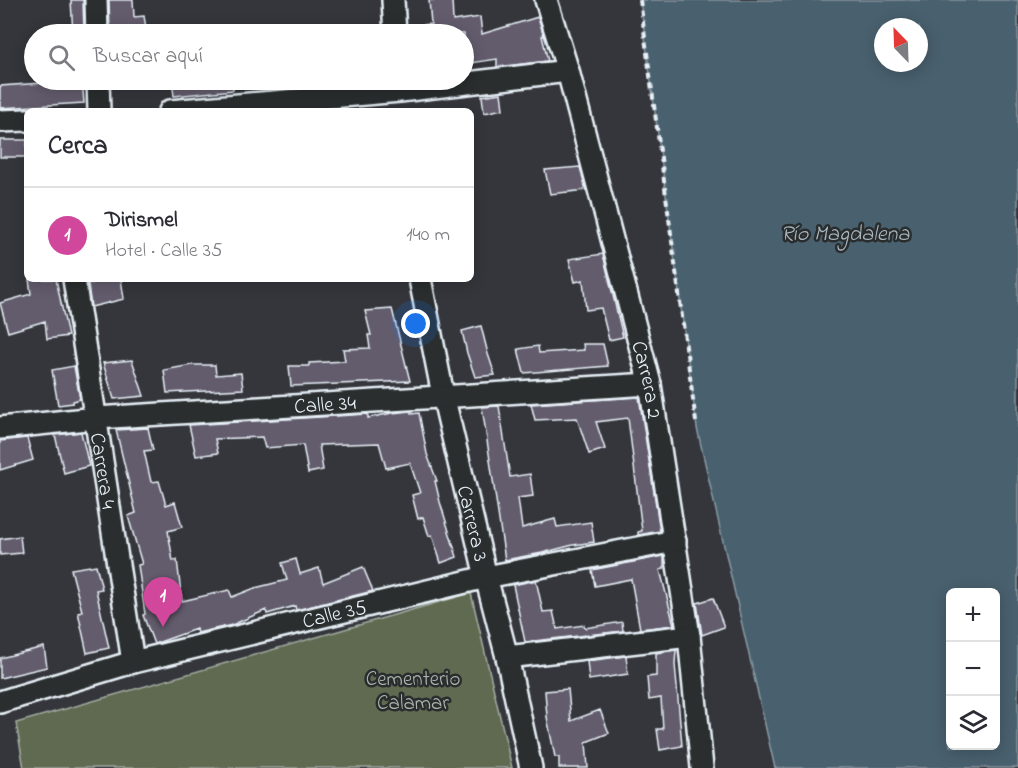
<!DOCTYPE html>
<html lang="es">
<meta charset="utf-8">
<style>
body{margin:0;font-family:"Indie Flower",sans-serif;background:#f7f7f7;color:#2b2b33}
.controls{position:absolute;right:18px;bottom:18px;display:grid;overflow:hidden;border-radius:9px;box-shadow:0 3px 15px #0003}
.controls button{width:54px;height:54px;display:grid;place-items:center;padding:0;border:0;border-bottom:2px solid #e1e1e2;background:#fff;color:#2b2b33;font:30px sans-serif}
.compass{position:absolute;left:874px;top:18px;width:54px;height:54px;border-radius:50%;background:#fff;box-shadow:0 3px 15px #0003;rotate:337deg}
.you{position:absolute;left:416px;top:324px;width:21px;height:21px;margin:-15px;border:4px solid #fff;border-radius:50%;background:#1a73e8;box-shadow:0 0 0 9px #1a73e833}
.badge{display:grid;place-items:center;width:39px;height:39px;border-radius:50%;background:#2563eb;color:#fff;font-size:20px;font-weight:700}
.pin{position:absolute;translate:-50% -50px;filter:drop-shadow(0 2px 3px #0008)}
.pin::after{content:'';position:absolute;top:32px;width:21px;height:18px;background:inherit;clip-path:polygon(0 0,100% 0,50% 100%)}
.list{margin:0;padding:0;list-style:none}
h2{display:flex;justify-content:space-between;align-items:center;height:78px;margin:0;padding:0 24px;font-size:26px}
h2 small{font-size:20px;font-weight:400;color:#7c7c81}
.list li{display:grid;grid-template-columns:39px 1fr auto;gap:18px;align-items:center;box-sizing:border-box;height:96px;padding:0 24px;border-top:2px solid #e1e1e2}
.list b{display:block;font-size:22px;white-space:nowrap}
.list p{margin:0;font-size:20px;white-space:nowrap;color:#7c7c81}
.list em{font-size:20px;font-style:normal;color:#7c7c81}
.icon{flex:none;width:33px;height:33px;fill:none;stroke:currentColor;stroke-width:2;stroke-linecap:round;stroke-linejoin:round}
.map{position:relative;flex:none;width:1018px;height:768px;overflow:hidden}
.search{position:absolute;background:#fff;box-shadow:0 3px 15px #0003;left:24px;top:24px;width:450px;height:66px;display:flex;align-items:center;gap:15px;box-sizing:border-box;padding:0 21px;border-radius:33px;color:#7c7c81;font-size:22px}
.panel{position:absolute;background:#fff;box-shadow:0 3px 15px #0003;left:24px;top:108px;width:450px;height:174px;border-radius:9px}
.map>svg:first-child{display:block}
</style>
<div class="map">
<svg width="1018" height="768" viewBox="0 0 1018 768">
<rect width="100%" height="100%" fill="#35363b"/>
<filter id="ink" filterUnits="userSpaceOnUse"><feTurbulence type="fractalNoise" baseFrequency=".0167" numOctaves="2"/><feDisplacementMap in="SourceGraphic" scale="12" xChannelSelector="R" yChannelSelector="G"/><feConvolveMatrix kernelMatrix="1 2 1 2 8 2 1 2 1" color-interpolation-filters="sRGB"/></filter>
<g filter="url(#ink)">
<path fill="#606a51" stroke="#a4aea4" stroke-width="1.5" d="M471 593 512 768H24L16 723Z"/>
<path fill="#4a616e" stroke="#899ba5" stroke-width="1.5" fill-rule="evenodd" d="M640 0H1018V768H775L697 428ZM883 27H919V63H883ZM950 592H996V746H950Z"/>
<path fill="#635c6d" stroke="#e8f1f8" stroke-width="1.5" d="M71 0H83L84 34H73Z
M109 0H133L134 17 144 16 147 34H110Z
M429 0H452L453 21 480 17 482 34 538 17 544 36H542L548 61 497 67V59L464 64V34H423L422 25 431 24Z
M57 80H82L84 103 0 108V86L57 82Z
M172 80H232L233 90 174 96Z
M501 93 503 109 484 113 482 96Z
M0 140H27V157H0Z
M580 167 586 190 550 194 545 170Z
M603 254 623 337 609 340 601 308 586 310 583 280 575 282 569 259Z
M29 279H56L68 336 47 339 45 321 8 332 0 303 31 294Z
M109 279H121L124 299 91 307 88 284Z
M392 309 410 381 291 386 289 366H309V363L345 361 343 349 370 348 368 335H371L365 311Z
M481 326 488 354 495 375 475 377 467 353 462 331Z
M583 344H603L608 366 524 373 518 349 538 346 539 353 584 350Z
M132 360 144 396 114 399 103 363Z
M192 365H215L216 375 241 373 243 389 167 393 164 370Z
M74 366 80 399 73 401V403L58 405 52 370Z
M639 397 660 531 638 535V532L642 531 628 418 596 422 605 449 589 454 577 418 535 420 531 404Z
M499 406 510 477 530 474 533 496 518 498 522 528 555 519 557 527 591 522 594 542 573 545 542 553 505 560 482 407Z
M411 411V414L419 413 427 454 437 481H435L440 502 457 557 441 563 432 535 429 536 423 517 418 519 412 495 420 493 410 463 386 468 379 443 319 445 323 470 308 473 303 445 265 448 262 437 215 439 218 453 196 456 189 425 368 414V418L392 413Z
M148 428 153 450 144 451 151 482 159 481 166 505 175 502 182 527 168 531 173 561 177 560 182 601 229 590 232 597 255 588 287 580 282 563 296 559 300 574 319 568 323 583 363 567 373 591 296 610 295 606 267 614 266 610 232 625 197 633 196 629 154 644 143 615 145 614 138 565 142 564 128 516 136 513 116 430Z
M81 432 89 466 64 473 55 435Z
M27 438 33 460 0 470V441Z
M20 536 22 553 0 555V539Z
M664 556V569L660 570 674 625 640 629 631 579 595 586 592 570Z
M96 565 102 589 96 590 109 648 87 653 78 612 82 611 71 569Z
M536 580 543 612 553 611 557 629 584 625 585 628 622 622 623 631 525 642 513 585Z
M713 598 724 627 702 635 697 603Z
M44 647 47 667 0 678V658Z
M676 650 675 664 682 746 660 750 657 729H663L661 698 649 700 647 677 656 676V653Z
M626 656 628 674 589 680 587 661Z
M568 689 571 721 600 710 609 733 586 742 588 768H559V757H555L547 717 545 691Z"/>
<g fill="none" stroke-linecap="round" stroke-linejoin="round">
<defs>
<g id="minor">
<path d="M96 0 97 34"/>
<path d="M393 0 395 34"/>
<path id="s1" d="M546 0 568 71 650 384 689 636 702 768"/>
<path d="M98 80 99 111"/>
<path d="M170 111 400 91 568 71"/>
<path d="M0 121 27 120"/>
<path id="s2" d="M74 279 133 662"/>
<path id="s3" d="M420 279 443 395 486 577 507 657 531 768"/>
<path id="s4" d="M0 428 96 418 650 384"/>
<path d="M507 657 689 636"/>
<path id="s5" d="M0 702 133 662 486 577 675 541"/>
</g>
</defs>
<use href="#minor" stroke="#e8f1f8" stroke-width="26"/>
<path stroke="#e8f1f8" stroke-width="4" stroke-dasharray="6 4.5" stroke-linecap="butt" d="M640 0 696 422"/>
<use href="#minor" stroke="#2a2d2e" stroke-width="21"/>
</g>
</g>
<g text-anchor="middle" stroke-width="5" stroke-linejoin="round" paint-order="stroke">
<g font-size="21" fill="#e8f1f8" stroke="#2a2d2e">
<text dy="7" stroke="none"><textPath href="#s1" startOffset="393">Carrera 2</textPath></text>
<text dy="7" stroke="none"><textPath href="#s4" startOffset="326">Calle 34</textPath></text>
<text dy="7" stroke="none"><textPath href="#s2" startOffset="194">Carrera 4</textPath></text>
<text dy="7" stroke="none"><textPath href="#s3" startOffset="250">Carrera 3</textPath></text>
<text dy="7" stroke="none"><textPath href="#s5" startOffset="346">Calle 35</textPath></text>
</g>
<g font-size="21" fill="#abb4ad" stroke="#2a2d2e">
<text x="413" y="685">Cementerio<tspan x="413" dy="24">Calamar</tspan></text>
</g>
<g font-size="22" font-style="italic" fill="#a9b7c1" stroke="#2a2d2e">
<text x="845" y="240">Río Magdalena</text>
</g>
</g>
</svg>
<div class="controls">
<button>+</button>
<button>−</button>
<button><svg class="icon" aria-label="layers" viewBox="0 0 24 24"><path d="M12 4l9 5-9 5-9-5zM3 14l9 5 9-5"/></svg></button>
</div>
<svg class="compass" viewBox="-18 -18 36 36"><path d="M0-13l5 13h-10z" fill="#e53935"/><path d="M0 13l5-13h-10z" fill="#7c7c81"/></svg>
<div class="you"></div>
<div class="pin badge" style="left:163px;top:627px;background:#d1479c">1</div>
<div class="search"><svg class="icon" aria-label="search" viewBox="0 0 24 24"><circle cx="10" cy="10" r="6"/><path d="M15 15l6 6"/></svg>Buscar aquí</div>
<section class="panel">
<h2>Cerca<small></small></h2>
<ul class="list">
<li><span class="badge" style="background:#d1479c">1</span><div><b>Dirismel</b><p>Hotel · Calle 35</p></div><em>140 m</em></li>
</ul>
</section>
</div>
